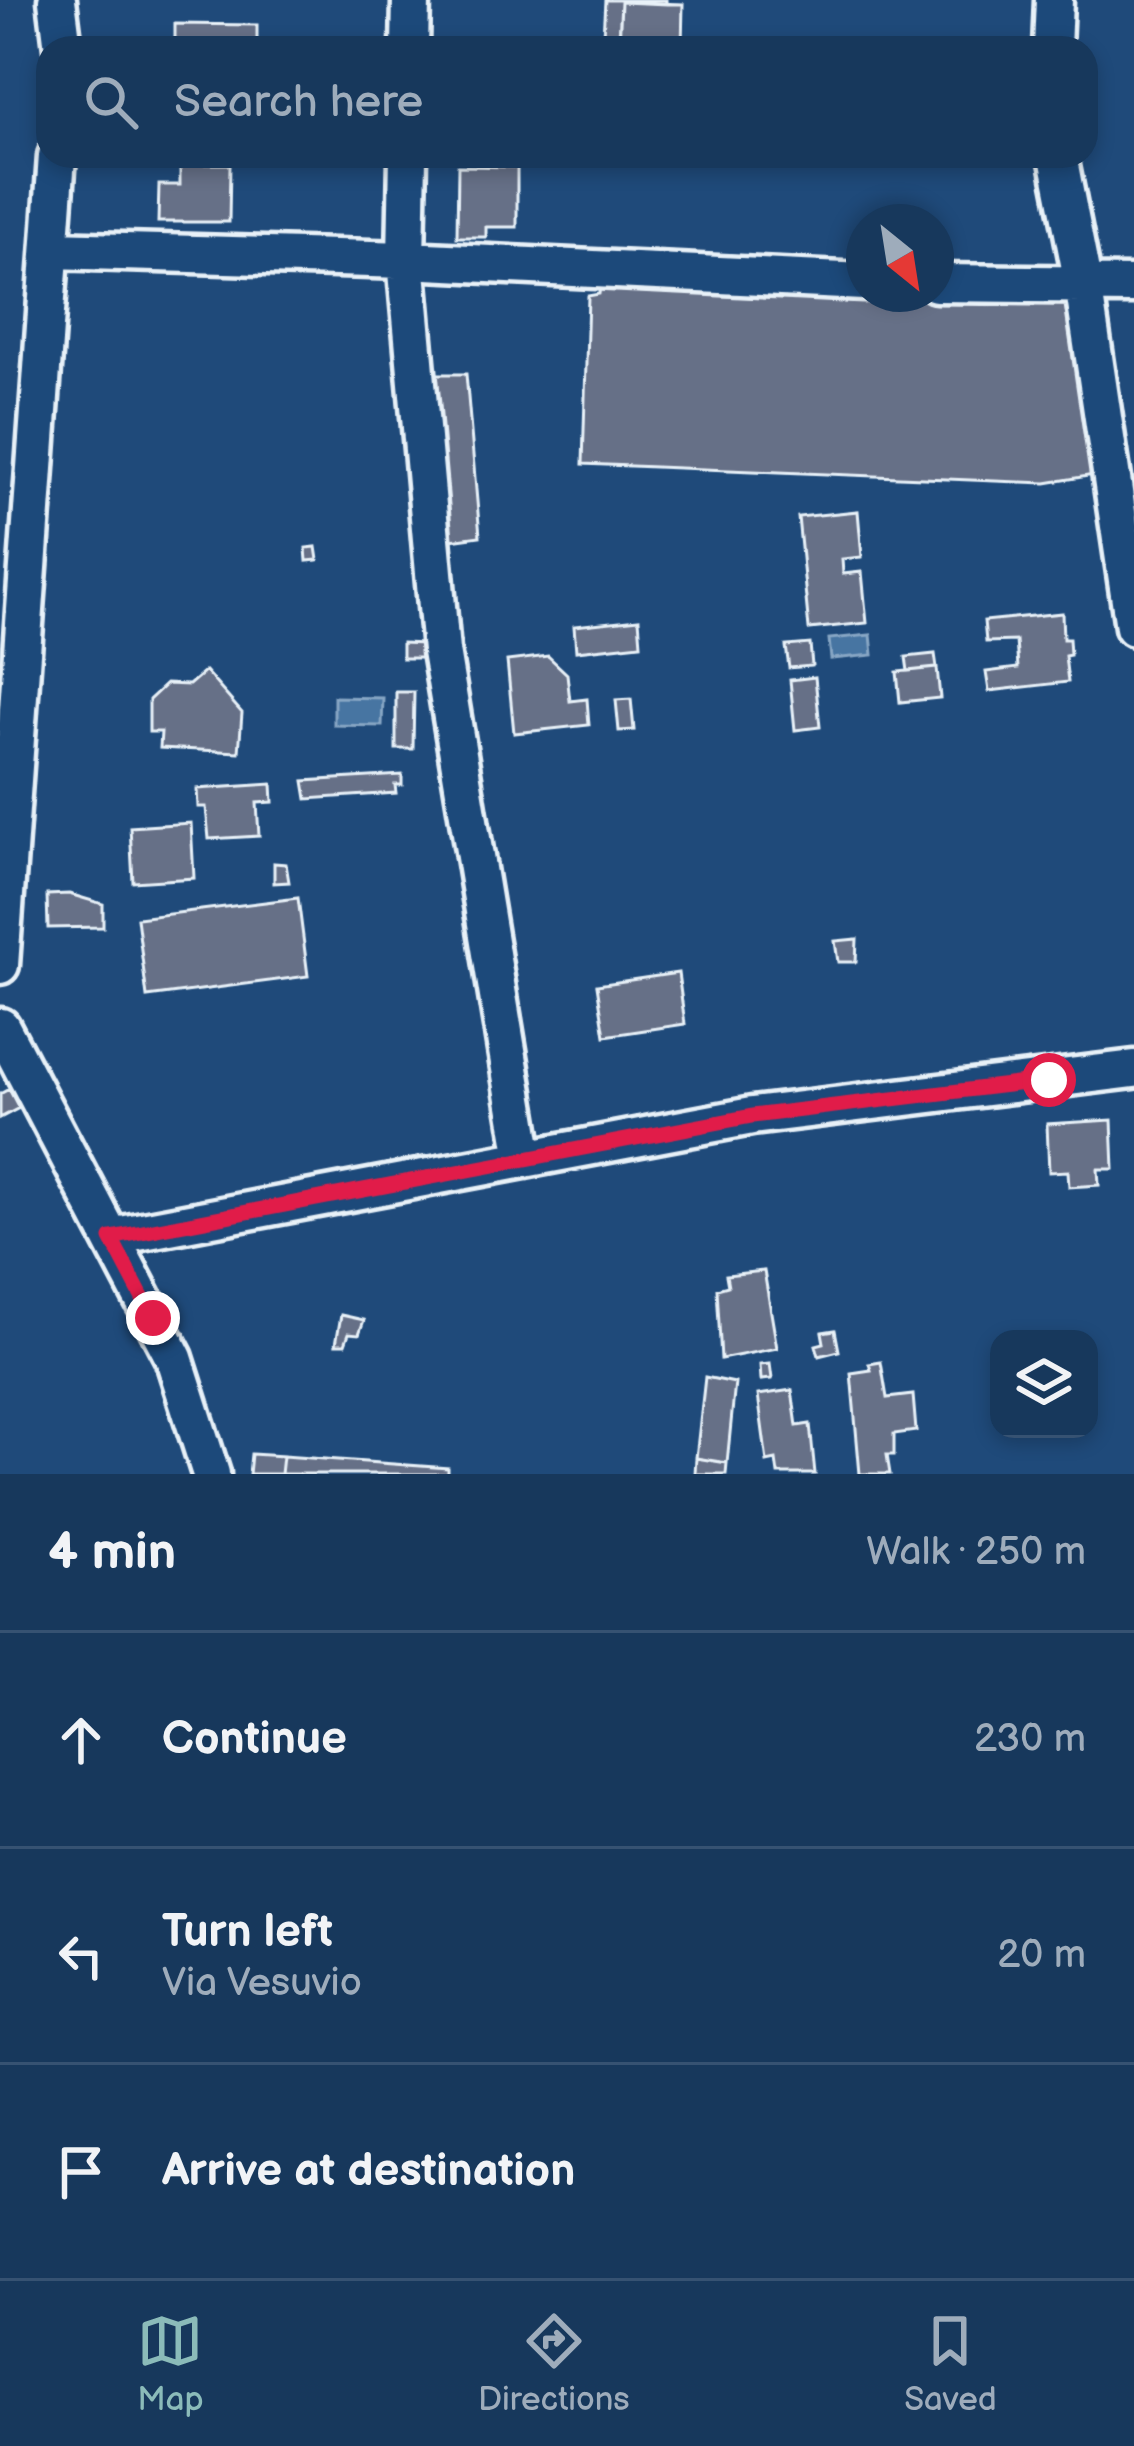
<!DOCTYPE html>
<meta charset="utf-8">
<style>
body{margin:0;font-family:"Balsamiq Sans",sans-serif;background:#244365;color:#f1f3f6}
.controls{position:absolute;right:36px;bottom:36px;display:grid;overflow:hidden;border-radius:24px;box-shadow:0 6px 18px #0003}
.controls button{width:108px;height:108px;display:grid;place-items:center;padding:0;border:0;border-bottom:3px solid #365272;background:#17385c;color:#f1f3f6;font:60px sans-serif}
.compass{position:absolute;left:846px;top:204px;width:108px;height:108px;border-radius:50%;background:#17385c;box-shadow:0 6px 18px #0003;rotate:150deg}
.stop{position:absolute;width:36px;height:36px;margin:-27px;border:9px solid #e11d48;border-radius:50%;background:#fff}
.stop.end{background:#e11d48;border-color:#fff;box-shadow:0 3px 12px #0008}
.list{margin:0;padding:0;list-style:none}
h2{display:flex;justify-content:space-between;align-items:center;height:156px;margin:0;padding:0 48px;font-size:51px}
h2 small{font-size:39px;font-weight:400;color:#9eacbb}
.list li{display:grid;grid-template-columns:78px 1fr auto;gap:36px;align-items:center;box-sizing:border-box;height:216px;padding:0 48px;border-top:3px solid #365272}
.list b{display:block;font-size:45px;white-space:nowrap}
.list p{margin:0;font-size:39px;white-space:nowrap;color:#9eacbb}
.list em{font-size:39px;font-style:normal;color:#9eacbb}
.icon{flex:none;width:66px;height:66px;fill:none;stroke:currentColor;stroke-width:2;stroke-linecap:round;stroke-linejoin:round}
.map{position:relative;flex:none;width:1134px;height:1474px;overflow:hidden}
.search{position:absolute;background:#17385c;box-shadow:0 6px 18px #0003;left:36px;right:36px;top:36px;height:132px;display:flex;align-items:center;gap:30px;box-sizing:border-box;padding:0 42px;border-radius:36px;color:#9eacbb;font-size:45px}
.sheet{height:804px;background:#17385c}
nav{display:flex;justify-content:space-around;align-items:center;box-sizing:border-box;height:168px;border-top:3px solid #365272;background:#17385c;font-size:33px;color:#9eacbb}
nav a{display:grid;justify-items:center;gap:6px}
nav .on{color:#8bbbb9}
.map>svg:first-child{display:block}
</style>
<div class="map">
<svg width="1134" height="1474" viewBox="0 0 1134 1474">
<rect width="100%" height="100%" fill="#1f4a7a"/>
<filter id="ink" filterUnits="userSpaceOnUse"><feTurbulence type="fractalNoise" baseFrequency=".00833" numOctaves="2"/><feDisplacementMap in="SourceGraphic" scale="24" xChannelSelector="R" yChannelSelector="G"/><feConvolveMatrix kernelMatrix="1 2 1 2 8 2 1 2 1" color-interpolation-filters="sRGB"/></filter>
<g filter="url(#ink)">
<path fill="#4674a2" stroke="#87a6c4" stroke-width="3" d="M871 635 873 655 831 659 829 639Z
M334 697 383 698 382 726 334 725Z"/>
<path fill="#666f87" stroke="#e8f1f8" stroke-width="3" d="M605 0H666V4L621 2 619 37 603 36Z
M621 2 683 4 682 48H619Z
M175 24 257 25V48H165V41H175Z
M180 164H230L229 222H158L159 185H180Z
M458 166 517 167V227H486V237H457Z
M602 275 864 294 1069 291 1094 475 1046 483 583 464 588 296 599 294Z
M427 374H466L480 536 443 541Z
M858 511 862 557 842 559 843 574 862 572 867 623 809 629 798 517Z
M316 547 318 560 307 561 306 548Z
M1062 613 1063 639H1069L1070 655 1065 656 1068 682 989 691 986 672 1018 668 1016 641 986 642 984 621Z
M639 619 641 644 576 651 574 626Z
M402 643 423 644V658H402Z
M810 644 812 666 789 668 786 646Z
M935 654 937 668 908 671 906 657Z
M548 656 567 674 570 701 587 699 589 725 514 733 507 661Z
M937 668 940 698 900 702 897 672Z
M205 671 242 713 239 752 160 748 161 732H149V700L166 684 189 685Z
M815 677 820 727 795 730 790 680Z
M396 692H414L413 749H396Z
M631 699 634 730 619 731 616 700Z
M402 775V785H395L396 793 307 799 304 781Z
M272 784 273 802 257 803 259 836 209 839 206 807H198L197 789Z
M191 823 194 878 133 882 130 827Z
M274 863 286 864 289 882 274 883Z
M69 894 103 904V927L48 928 47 895Z
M298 898 308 976 147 997 137 918Z
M857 939 856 962H838L835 941Z
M678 973 685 1024 605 1036 597 985Z
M9 1089 19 1108 0 1118V1094Z
M1112 1120 1114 1169H1098L1099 1185 1069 1187 1068 1171 1049 1172 1047 1124Z
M764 1271 777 1348 721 1359 717 1289 728 1286 726 1275Z
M341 1315 364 1320 359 1334 349 1333 345 1344H336Z
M835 1330 839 1351 819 1356 816 1345 824 1343 822 1332Z
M881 1362 887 1398 913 1395 916 1431 894 1434V1455H887L890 1474H860L851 1373 871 1370 869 1364Z
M770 1364 772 1379 761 1380 760 1365Z
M705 1377 735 1383 727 1463 696 1458Z
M792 1390 797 1426 810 1424 815 1474H778L776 1460 767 1462 758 1395Z
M251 1454 283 1456 281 1474H249Z
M283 1456 448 1468V1474H281Z
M696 1458 727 1463 726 1474H695Z"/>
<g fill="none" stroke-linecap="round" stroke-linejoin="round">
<defs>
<path id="minor" d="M57 0 63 48
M410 48 411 0
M1052 48 1054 0
M408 156 406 260 441 651 525 1159
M1058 156 1083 283 1134 627
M52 250 406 260 864 282
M936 283 1134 285
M0 965 57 156
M1 1027 174 1358 211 1474
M111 1237 752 1116 1134 1069"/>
</defs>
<use href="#minor" stroke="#e8f1f8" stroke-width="45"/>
<use href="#minor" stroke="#1f4a7a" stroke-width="36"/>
</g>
</g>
<g fill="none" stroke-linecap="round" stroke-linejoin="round" filter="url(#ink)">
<path stroke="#e11d48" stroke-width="15" d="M153 1318 111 1238 752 1116 1049 1080"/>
</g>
</svg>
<div class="controls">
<button><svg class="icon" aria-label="layers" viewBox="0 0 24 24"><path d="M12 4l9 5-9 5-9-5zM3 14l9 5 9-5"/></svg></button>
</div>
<svg class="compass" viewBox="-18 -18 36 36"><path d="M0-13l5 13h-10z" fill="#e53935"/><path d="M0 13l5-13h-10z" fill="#9eacbb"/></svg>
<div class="stop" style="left:1049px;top:1080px"></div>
<div class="stop end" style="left:153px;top:1318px"></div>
<div class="search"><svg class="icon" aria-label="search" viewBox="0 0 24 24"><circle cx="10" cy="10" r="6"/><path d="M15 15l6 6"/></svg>Search here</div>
</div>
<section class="sheet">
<h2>4 min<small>Walk · 250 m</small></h2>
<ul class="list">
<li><svg class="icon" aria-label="ahead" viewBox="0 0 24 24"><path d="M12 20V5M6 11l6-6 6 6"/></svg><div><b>Continue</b></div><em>230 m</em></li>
<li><svg class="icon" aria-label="left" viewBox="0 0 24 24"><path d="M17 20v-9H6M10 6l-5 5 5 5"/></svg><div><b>Turn left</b><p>Via Vesuvio</p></div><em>20 m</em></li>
<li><svg class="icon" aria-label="arrive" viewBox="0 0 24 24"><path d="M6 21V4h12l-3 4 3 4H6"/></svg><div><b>Arrive at destination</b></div></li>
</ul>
</section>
<nav>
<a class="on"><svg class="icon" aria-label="map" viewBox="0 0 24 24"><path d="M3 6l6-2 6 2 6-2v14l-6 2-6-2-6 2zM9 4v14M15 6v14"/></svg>Map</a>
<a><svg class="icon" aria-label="directions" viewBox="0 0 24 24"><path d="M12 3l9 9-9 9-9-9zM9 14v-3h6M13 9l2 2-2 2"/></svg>Directions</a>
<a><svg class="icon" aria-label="saved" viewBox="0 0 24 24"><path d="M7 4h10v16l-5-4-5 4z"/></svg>Saved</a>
</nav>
